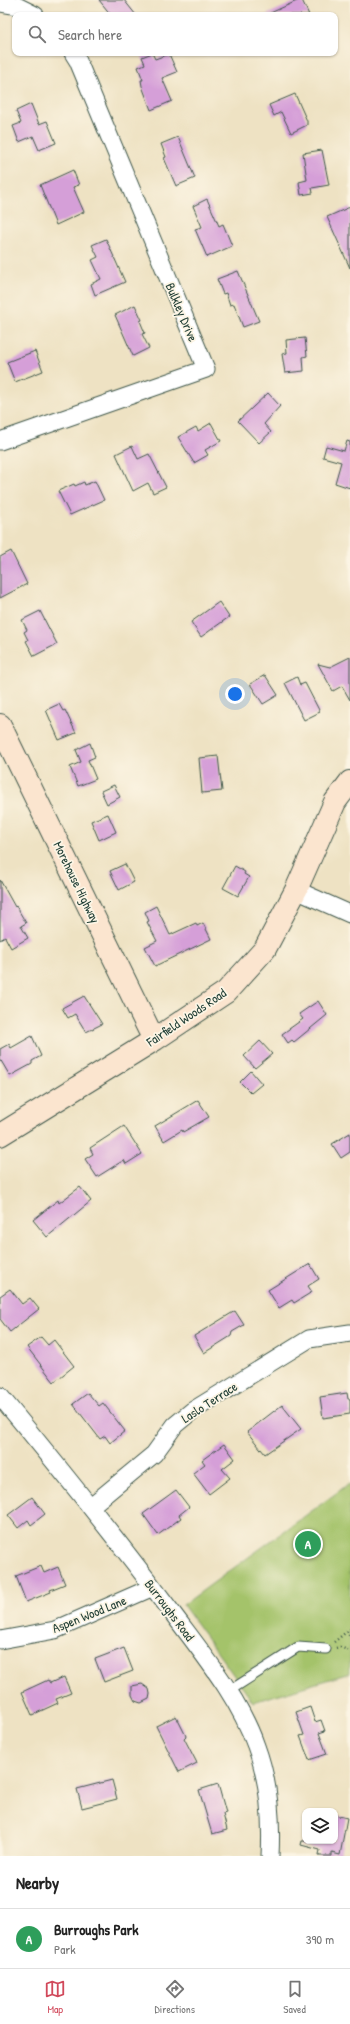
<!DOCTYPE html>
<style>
body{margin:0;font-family:"Patrick Hand",sans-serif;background:#f6f6f6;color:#222}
.controls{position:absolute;right:12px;bottom:12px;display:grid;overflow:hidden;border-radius:8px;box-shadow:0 1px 3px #0004}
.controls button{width:36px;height:36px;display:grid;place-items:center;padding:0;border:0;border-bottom:1px solid #e0e0e0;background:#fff;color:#222;font:20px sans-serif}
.you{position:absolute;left:235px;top:694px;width:14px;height:14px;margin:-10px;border:3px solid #fff;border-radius:50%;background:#1a73e8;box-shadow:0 0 0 6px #1a73e833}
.badge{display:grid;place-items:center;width:26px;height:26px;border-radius:50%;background:#d1495b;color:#fff;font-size:13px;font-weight:700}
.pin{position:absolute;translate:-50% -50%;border:2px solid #fff;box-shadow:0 1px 4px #0006}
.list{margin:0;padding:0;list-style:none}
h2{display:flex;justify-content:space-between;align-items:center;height:52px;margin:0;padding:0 16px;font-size:17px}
h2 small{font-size:13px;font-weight:400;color:#767676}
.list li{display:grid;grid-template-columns:26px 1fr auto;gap:12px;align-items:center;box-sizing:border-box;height:60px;padding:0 16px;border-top:1px solid #e0e0e0}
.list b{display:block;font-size:15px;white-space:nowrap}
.list p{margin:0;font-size:13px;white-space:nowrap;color:#767676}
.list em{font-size:13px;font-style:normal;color:#767676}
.icon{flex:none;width:22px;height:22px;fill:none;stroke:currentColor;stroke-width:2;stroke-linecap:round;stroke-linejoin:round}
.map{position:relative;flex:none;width:350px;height:1856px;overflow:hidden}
.search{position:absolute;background:#fff;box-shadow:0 1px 3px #0004;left:12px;right:12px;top:12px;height:44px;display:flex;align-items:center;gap:10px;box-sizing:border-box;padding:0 14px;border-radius:8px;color:#767676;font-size:15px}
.sheet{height:112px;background:#fff}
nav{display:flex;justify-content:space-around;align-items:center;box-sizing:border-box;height:56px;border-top:1px solid #e0e0e0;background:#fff;font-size:11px;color:#767676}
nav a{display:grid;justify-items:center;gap:2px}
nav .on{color:#d1495b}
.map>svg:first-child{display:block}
</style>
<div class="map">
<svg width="350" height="1856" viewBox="0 0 350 1856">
<rect width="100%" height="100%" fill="#fcf5e5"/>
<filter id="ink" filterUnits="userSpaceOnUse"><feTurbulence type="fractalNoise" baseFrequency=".025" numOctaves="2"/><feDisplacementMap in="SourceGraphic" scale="8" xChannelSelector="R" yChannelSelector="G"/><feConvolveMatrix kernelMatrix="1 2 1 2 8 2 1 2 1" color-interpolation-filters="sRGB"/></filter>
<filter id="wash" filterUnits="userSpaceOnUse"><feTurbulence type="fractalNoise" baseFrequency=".012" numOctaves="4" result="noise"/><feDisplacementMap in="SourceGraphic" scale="16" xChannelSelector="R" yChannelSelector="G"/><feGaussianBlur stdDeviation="0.9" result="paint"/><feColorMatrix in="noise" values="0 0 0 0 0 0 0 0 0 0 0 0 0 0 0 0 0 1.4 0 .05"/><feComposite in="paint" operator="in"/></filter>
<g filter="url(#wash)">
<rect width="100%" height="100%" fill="#eee2c3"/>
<path fill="#a4c36b" stroke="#628050" d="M350 1483V1673L253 1702 183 1605Z"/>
<g id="blocks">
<path fill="#d59fd8" d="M99 0H124L136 15H111Z
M299 0H302L309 15H266Z
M152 53 155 59 169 54 177 72 162 78 172 101 151 110 142 86 141 80H143L138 67 145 64 142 57Z
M295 94 307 121V125L291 133 281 112 274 116 269 105Z
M31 104 39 124 47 121 56 143 39 150 33 136 19 142 13 126 21 123 16 111Z
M178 137 195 178 176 186 164 158 166 157 161 144Z
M322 150 329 185 312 188 313 193 301 195 299 182 307 180 303 153Z
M73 170 79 185 73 187 84 212 56 225 40 185Z
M207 199 219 226 223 224 232 246 207 257 195 229 202 227 193 206Z
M350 207V268L327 217Z
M106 239 125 282 95 295 91 284 101 279 92 260 98 257 92 245Z
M238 271 259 321 243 327 234 304 230 305 226 293 223 294 217 279Z
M135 305 142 320 140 321 145 333 142 334 149 348 133 356 115 315Z
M305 338 307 356 303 357 304 371 285 373 282 354 287 353 286 340Z
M35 351 43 371 15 382 7 362Z
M268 393 280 406 264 424 271 432 259 443 238 421Z
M211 423 221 441 205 450 208 455 194 463 178 437 196 427 198 431Z
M347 441 350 442V488L335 483 341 462 323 457 326 446 344 451Z
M132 446 138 459 149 454 166 487 153 493 148 483 133 491 116 454Z
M95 481 104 500 70 515 58 491 74 484 75 486 84 482 85 485Z
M11 551 27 584 0 598V557Z
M219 602 229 617 201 637 191 622Z
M40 611 57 644 34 656 26 641 28 640 24 632 27 630 22 620Z
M350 657V700L342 686 333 691 318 664 330 667Z
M265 675 278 695 263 704 250 684Z
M297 677 300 685 305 683 320 712 304 720 285 683Z
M59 704 63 711 65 710 76 733 59 740 46 710Z
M90 743 95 757 88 760 96 779 78 786 70 767 81 762 76 750Z
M218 756 222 791 202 793 199 758Z
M114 785 120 797 107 804 101 791Z
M108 814 116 832 99 840 91 821Z
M125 864 134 882 119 890 110 871Z
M235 866 245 872 244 874 249 877 238 896 223 888Z
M0 880 15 907 16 906 26 923 21 926 28 938 11 948 5 937 0 940Z
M156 906 170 935 196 923 197 926 203 923 211 939 155 966 145 947 157 941 147 922 149 921 145 912Z
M84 996 102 1024 86 1032 75 1014 68 1018 62 1008Z
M318 1001 327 1015 294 1042 292 1040 288 1043 282 1034 303 1019 299 1014Z
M32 1036 41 1056 32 1061V1064L10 1076 0 1059V1049L9 1044 11 1048Z
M260 1041 272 1054 255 1068 244 1056Z
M251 1071 262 1084 251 1093 240 1082Z
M198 1100 209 1117 183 1132 182 1130 164 1141 155 1126Z
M124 1126 142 1154 126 1164 124 1160 97 1177 85 1159 93 1154 90 1148Z
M350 1133V1152L341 1158 332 1144Z
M80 1187 91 1201 47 1237 33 1220 58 1200 59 1203Z
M310 1264 319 1279 308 1286 312 1292 294 1303 292 1300 279 1308 268 1290Z
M10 1289 22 1304 30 1298 39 1309 10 1332 0 1319V1296Z
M235 1311 244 1325 232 1332 231 1336 204 1353 194 1336Z
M41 1337 48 1345 54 1340 74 1366 54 1382 27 1347Z
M88 1393 99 1406 103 1403 125 1431 110 1443 105 1436 100 1439 73 1404Z
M347 1393 348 1399H350V1414L323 1418 320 1397Z
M282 1405 301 1429 265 1454 247 1432Z
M224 1444 235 1459 222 1469 230 1478 209 1494 193 1473 205 1464 202 1460Z
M176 1490 189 1507 179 1515 181 1518 158 1535 143 1514Z
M32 1497 45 1514 31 1525 28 1520 18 1528 8 1515Z
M41 1566 44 1573 58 1567 65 1584 50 1590 51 1592 26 1602 16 1576Z
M124 1648 133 1671 104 1682 95 1659Z
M64 1677 71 1693 56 1699 58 1703 32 1715 22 1692 48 1680 50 1683Z
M142 1684 149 1689 150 1694 149 1699 141 1703 135 1701 132 1695V1686Z
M310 1707 315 1722 321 1720 325 1731 319 1733 327 1754 309 1760 300 1736 304 1735 296 1712Z
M176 1716 186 1736 184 1738 197 1763 179 1772 156 1726Z
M112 1780 117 1799 82 1808 77 1789Z
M218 1784 226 1813 223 1814 227 1830 212 1834 199 1790Z
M335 1815 347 1818 340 1855 332 1853V1856H319L320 1850 301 1845 302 1841H335Z"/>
</g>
</g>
<g filter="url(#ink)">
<use href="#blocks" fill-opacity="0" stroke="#3e5649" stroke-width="1"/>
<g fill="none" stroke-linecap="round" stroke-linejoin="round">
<defs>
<path id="lane" d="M229 1691 298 1647 326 1649"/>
<path id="street" d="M0 3 17 6 35 15
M0 441 206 369 78 61 73 53
M296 890 350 914
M0 1396C59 1467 116 1538 171 1611 202 1653 239 1697 256 1746 269 1781 272 1819 270 1856
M91 1506 154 1454 175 1425 192 1411 309 1339 350 1333
M0 1640 55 1630 153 1587"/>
<path id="secondary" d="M0 725 154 1040
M0 1135 154 1040 226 992 265 949 296 890 335 802 350 782"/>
</defs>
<use href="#lane" stroke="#3e5649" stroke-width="11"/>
<use href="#street" stroke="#3e5649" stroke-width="19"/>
<use href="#secondary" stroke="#3e5649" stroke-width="24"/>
<path stroke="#3e5649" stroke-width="2.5" stroke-dasharray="1 3" stroke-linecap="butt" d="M347 1631 350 1637
M334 1642 350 1629
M336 1648 340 1647 350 1651"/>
<use href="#lane" stroke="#fff" stroke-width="9"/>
<use href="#street" stroke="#fff" stroke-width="17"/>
<use href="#secondary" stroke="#fbe5cf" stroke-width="22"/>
</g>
</g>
<g text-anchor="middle" stroke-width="3.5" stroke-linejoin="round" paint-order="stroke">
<g font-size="13" fill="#1f3d34" stroke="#fcf5e5">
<text transform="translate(182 312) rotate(67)" y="5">Bulkley Drive</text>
<text transform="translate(77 882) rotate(64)" y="5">Morehouse Highway</text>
<text transform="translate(186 1017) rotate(-34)" y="5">Fairfield Woods Road</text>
<text transform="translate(209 1402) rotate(-33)" y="5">Laslo Terrace</text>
<text transform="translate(170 1610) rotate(53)" y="5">Burroughs Road</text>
<text transform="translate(89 1614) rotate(-22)" y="5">Aspen Wood Lane</text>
</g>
</g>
</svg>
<div class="controls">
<button><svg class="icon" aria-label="layers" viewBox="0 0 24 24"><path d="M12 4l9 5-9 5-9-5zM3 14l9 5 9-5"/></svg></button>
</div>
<div class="you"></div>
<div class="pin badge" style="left:308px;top:1544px;background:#2e9e5b">A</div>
<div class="search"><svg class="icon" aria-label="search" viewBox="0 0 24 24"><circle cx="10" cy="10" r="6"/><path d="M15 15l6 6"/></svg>Search here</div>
</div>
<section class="sheet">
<h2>Nearby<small></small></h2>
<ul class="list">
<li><span class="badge" style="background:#2e9e5b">A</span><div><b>Burroughs Park</b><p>Park</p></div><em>390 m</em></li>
</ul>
</section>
<nav>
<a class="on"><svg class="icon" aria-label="map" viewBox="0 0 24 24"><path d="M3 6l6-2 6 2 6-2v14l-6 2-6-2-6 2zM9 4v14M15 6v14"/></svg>Map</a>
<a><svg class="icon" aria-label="directions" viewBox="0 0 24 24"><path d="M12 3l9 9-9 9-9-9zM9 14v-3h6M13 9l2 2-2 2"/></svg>Directions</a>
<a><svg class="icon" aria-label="saved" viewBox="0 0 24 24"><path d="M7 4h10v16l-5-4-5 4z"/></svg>Saved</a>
</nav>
